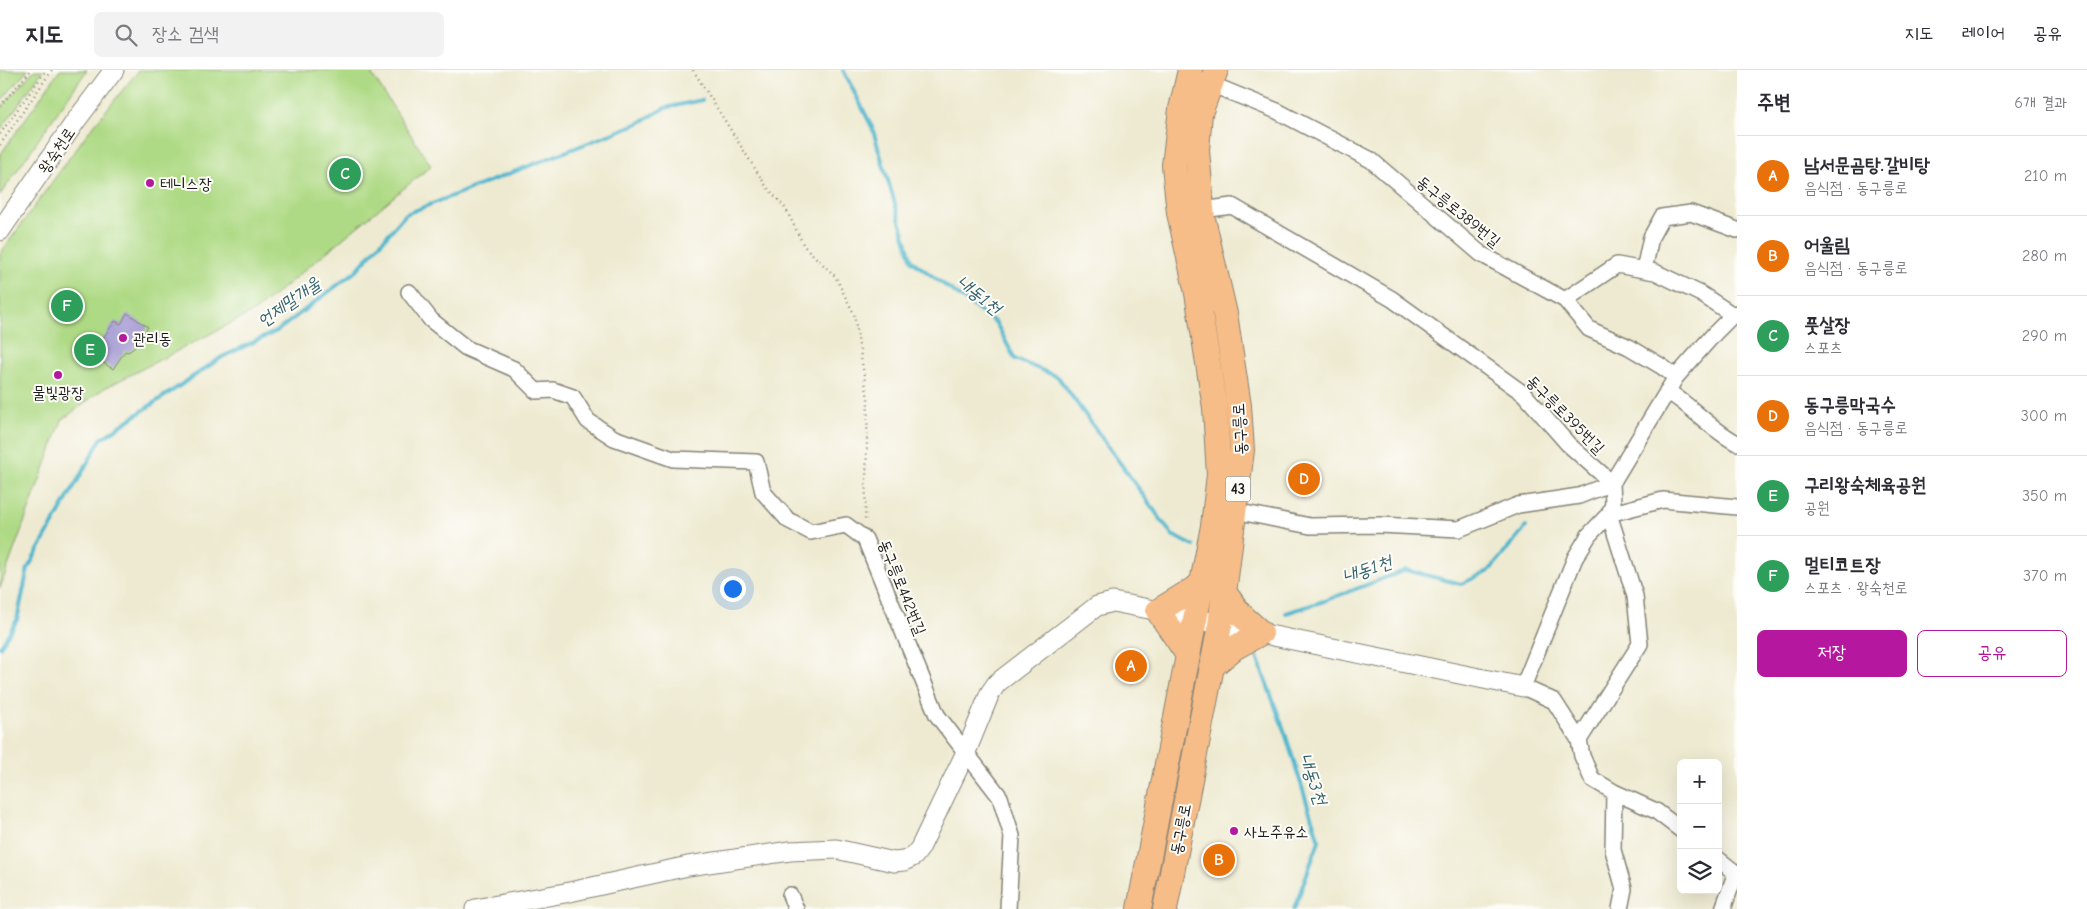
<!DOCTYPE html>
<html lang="ko">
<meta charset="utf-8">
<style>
body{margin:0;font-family:"Comic Neue","Poor Story",sans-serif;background:#f2f2f3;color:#2b2b33}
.controls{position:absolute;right:15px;bottom:15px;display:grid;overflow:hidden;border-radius:8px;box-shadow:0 5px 20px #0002}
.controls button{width:45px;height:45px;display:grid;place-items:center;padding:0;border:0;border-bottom:1px solid #e1e1e2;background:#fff;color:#2b2b33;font:25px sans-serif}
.you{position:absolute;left:732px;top:518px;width:18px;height:18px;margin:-12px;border:4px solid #fff;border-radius:50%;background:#1a73e8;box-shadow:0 0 0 8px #1a73e833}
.badge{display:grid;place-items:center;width:32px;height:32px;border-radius:50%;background:#b5179e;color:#fff;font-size:16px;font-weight:700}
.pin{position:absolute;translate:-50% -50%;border:2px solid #fff;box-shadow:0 1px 5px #0006}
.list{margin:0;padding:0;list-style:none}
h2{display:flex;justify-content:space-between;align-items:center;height:65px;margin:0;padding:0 20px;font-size:21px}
h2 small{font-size:16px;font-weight:400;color:#7c7c81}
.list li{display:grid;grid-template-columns:32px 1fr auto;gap:15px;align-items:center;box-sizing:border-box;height:80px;padding:0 20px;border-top:1px solid #e1e1e2}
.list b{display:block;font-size:19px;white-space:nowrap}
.list p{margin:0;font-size:16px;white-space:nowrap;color:#7c7c81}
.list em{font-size:16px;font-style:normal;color:#7c7c81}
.actions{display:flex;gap:10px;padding:15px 20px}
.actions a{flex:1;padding:11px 0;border:1px solid #b5179e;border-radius:8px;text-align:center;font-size:18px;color:#b5179e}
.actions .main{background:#b5179e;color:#fff}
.icon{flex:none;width:28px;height:28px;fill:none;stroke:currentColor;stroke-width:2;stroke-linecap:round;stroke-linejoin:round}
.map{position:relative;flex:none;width:1737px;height:839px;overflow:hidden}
header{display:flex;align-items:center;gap:30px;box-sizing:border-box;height:70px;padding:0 25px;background:#fff;border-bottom:1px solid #e1e1e2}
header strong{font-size:24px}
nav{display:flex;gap:28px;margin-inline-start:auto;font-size:18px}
.search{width:350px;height:45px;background:#f2f2f3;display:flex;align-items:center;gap:12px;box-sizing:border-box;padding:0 18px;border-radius:8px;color:#7c7c81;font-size:19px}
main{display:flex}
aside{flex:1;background:#fff}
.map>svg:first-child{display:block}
</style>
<header>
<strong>지도</strong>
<div class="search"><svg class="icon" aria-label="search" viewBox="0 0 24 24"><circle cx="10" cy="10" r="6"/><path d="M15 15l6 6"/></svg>장소 검색</div>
<nav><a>지도</a><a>레이어</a><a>공유</a></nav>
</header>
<main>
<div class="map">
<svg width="1737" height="839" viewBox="0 0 1737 839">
<rect width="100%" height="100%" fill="#fdfcf7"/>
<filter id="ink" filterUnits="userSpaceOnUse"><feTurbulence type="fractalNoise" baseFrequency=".02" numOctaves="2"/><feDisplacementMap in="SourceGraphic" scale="10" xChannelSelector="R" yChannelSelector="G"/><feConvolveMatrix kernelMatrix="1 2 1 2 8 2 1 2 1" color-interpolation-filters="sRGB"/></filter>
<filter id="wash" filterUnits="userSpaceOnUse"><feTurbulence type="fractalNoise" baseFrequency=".0096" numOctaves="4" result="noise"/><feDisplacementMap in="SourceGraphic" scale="20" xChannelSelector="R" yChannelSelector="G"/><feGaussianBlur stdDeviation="1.12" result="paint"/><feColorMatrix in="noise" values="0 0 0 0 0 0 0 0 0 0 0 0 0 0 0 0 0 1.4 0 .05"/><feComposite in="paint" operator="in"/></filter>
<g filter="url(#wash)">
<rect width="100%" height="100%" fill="#eeead1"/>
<path fill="#afda85" stroke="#667b50" d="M0 0H28L0 32Z
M34 0H43L0 61V39Z
M60 0H87L0 125V85Z
M139 0H369L431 96 255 241 103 319 62 350 0 518V184L86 65Z"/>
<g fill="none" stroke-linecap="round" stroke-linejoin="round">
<path stroke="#4eb6cd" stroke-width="4" d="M843 0 872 57 912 191 996 253 1015 289 1058 307 1172 465 1194 476
M1286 543 1324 531 1406 500 1461 514 1489 501 1526 457
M0 577 17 550 28 498 101 369 222 287 277 261 356 201 406 144 639 53 665 38 702 30
M1257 587 1285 663 1319 771 1294 839"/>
</g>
<g id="blocks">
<path fill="#ada4d7" d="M127 243 148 257 134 278 128 282 125 281 113 299 91 285 115 251 121 254Z"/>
</g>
</g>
<g filter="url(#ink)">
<use href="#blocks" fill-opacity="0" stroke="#858376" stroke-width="1"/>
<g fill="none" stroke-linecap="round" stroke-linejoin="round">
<defs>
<path id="minor" d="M1203 11 1277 41 1371 90 1481 184 1565 230 1589 259 1629 277 1661 296 1676 307
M1195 141 1232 136 1392 229 1524 324 1568 374 1612 413 1613 434 1609 444 1635 526 1640 574 1579 670
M1644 200 1651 167 1662 147 1691 143 1737 160
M409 222 431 250 466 278 514 299 536 321 553 320 573 327 588 351 614 368 673 389 756 392 763 422 788 450 811 462 846 455 865 469 937 645 1000 727 1012 766 1008 839
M1565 230 1617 195 1655 202 1701 224 1733 245
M1667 321C1692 336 1711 360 1737 373
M1235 441 1310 456 1380 455 1459 459 1518 435 1579 426 1612 413 1676 307 1715 263 1733 245 1737 243
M1614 722 1613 780 1624 819 1620 839
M1681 760 1656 741 1614 722 1592 709 1582 686 1579 670 1554 631 1523 617 1575 488 1589 465 1609 444 1663 430 1737 437
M1718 789 1737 804
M790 825 796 839
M1723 839 1736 802"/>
<path id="tertiary" d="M0 161 75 52 114 0
M475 839 565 823 688 796 790 781 836 779 894 792 904 791 914 786 920 778 966 682 990 623 997 613 1097 536 1113 532 1195 548 1220 555 1523 617"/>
<path id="primary" d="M1188 585 1158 541 1202 514
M1211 597 1234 578 1261 563 1240 544 1224 522
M1139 839 1213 456 1219 405 1215 338 1197 223 1179 143 1174 95 1181 39 1190 0
M1165 839 1220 555 1242 380 1239 336 1225 244 1203 149 1197 80 1200 43 1216 0"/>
</defs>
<use href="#minor" stroke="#858376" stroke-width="18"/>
<use href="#tertiary" stroke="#858376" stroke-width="21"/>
<use href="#primary" stroke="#858376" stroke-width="26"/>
<path stroke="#858376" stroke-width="2.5" stroke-dasharray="1 4" stroke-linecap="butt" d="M693 0 766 116 786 139 804 176 835 206 854 244 868 329 865 453
M0 36 31 0
M0 64 46 0
M0 75 52 0"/>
<use href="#minor" stroke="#fff" stroke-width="15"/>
<use href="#tertiary" stroke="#fff" stroke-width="19"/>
<use href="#primary" stroke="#f7bd88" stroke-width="24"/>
</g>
</g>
<g fill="#b5179e" stroke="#fdfcf7" stroke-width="2">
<circle cx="150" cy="113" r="5"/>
<circle cx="123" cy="268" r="5"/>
<circle cx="58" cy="305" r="5"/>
<circle cx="1234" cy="761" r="5"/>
</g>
<g text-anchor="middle" stroke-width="4" stroke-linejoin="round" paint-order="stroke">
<rect fill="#fdfcf7" stroke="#605f5e" stroke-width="1" x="1225.5" y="406.5" width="25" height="25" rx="4"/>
<g font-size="15" font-weight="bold" fill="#1c1c1c">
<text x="1238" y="424">43</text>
</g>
<g font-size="16" fill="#1c1c1c" stroke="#fdfcf7">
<text transform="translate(56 80) rotate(-56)" y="6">왕숙천로</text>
<text transform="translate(1459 141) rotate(39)" y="6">동구릉로389번길</text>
<text transform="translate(1566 344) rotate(45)" y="6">동구릉로395번길</text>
<text transform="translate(1239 359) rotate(-93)" y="6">동구릉로</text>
<text transform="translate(903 517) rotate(68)" y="6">동구릉로442번길</text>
<text transform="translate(1180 759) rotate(-79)" y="6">동구릉로</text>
</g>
<g font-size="16" fill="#1c1c1c" stroke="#fdfcf7" text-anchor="start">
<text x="160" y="119">테니스장</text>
<text x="133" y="274">관리동</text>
<text x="58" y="328" text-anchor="middle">물빛광장</text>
<text x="1244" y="767">사노주유소</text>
</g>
<g font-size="18" font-style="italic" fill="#32616c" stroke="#fdfcf7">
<text transform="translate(979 225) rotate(38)" y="6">내동1천</text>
<text transform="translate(289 232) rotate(-35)" y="6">언제말개울</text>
<text transform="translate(1367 499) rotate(-19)" y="6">내동1천</text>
<text transform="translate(1313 709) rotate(71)" y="6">내동3천</text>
</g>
</g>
</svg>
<div class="controls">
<button>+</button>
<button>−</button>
<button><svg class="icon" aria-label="layers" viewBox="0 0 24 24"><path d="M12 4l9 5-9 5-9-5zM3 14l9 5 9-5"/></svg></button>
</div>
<div class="you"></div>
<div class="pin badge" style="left:1131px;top:596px;background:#e8710a">A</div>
<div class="pin badge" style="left:1219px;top:790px;background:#e8710a">B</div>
<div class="pin badge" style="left:345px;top:104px;background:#2e9e5b">C</div>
<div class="pin badge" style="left:1304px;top:409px;background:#e8710a">D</div>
<div class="pin badge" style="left:90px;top:280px;background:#2e9e5b">E</div>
<div class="pin badge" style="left:67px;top:236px;background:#2e9e5b">F</div>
</div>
<aside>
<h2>주변<small>6개 결과</small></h2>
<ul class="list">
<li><span class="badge" style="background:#e8710a">A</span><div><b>남서문곰탕.갈비탕</b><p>음식점 · 동구릉로</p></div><em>210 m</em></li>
<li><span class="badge" style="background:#e8710a">B</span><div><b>어울림</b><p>음식점 · 동구릉로</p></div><em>280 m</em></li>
<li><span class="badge" style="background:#2e9e5b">C</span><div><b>풋살장</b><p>스포츠</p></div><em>290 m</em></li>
<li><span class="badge" style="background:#e8710a">D</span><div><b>동구릉막국수</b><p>음식점 · 동구릉로</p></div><em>300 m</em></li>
<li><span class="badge" style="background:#2e9e5b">E</span><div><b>구리왕숙체육공원</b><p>공원</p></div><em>350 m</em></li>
<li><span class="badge" style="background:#2e9e5b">F</span><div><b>멀티코트장</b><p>스포츠 · 왕숙천로</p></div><em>370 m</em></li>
</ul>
<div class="actions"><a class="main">저장</a><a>공유</a></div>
</aside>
</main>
